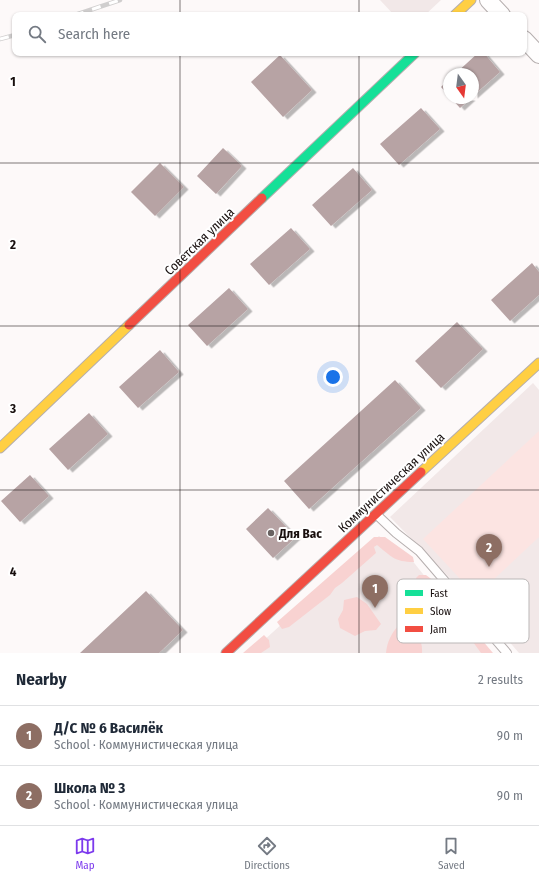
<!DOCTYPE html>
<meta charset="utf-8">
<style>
body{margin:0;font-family:"Fira Sans Condensed",sans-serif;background:#f6f6f7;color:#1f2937}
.compass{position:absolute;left:443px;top:68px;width:36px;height:36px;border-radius:50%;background:#fff;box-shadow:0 1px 3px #0004;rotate:166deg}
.you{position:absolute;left:333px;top:377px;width:14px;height:14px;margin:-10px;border:3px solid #fff;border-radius:50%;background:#1a73e8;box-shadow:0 0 0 6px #1a73e833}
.badge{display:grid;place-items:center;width:26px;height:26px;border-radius:50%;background:#7c3aed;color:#fff;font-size:13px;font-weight:700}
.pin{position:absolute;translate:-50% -33px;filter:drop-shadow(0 1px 2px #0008)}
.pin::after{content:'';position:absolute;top:21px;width:14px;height:12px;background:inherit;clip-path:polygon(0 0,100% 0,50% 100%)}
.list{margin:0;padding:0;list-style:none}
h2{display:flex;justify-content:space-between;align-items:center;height:52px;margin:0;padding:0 16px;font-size:17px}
h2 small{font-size:13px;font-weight:400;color:#747a83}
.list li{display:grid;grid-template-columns:26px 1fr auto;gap:12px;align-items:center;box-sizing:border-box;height:60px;padding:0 16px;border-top:1px solid #e0e1e3}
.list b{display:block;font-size:15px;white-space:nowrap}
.list p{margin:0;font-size:13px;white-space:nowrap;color:#747a83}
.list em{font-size:13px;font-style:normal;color:#747a83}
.icon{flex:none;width:22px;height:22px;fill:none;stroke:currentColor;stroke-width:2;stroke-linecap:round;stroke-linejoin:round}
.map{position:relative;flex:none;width:539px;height:653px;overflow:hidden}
.search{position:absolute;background:#fff;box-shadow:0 1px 3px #0004;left:12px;right:12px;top:12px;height:44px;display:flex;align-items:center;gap:10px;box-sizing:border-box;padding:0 14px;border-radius:8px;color:#747a83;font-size:15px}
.sheet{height:172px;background:#fff}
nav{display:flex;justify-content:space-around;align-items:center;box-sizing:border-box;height:56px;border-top:1px solid #e0e1e3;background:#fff;font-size:11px;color:#747a83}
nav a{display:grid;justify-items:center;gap:2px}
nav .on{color:#7c3aed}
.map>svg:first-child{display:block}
</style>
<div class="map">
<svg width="539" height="653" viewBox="0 0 539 653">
<defs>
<filter id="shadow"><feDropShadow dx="4.5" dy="2.5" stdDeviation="0" flood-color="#0004"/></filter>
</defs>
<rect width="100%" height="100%" fill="#fdf9f9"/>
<path fill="#f2e8e8" d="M380 0H441L425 15H394Z
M533 383 539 390V653H519L488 617 390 517Z
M379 536 411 559 486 653H250Z"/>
<path fill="#fce4e2" d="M539 431V537L476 596 423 539Z"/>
<path fill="#f8d2d1" d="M374 537H385L413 557 414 562C394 562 391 556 377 545L374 547 376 553 342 583 335 588 330 595 289 627 282 629 277 622Z
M419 575H426L434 581 445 597 454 603 458 612 455 618 447 617 441 607 439 601C424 598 421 592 416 578Z
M357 597 367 604 381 624 376 630 365 631 355 636 340 628 338 619 343 610 344 600Z
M407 625C416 633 423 639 422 653H386C387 642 391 634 398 626Z
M471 630 476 633 493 653H481L473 642 468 640 465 637 466 633Z
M264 635 269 640 270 647 261 653H243Z"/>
<path fill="#b7a3a4" filter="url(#shadow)" d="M478 53H484L500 72 473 96V74H455Z
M280 55 312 90 283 117 251 82Z
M449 79V96L441 87Z
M451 98H471L460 108Z
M421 108 440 129 399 165 380 144Z
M223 148 242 166 216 194 197 176Z
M160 163 184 187 155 216 131 192Z
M353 168 372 190 331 226 312 205Z
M291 228 310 249 269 285 250 264Z
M532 263 539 272V295L510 321 491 300Z
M229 288 248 309 207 346 188 325Z
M457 322 483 349 441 388 415 361Z
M160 350 179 372 138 408 119 387Z
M395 380 421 408 309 509 284 481Z
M89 413 108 434 68 470 49 449Z
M30 475 49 496 20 522 1 501Z
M268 508 296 537 273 558 246 529Z
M146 591 183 630 159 653H80Z"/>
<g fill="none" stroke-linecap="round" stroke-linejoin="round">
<defs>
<path id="lane" d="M377 515 396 533 419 551 507 653"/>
<path id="street" d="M488 0 502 15
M524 39 539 55"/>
<path id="fast" d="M262 198 415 53"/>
<path id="slow" d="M455 15 471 0
M0 448 129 325
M421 472 539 363"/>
<path id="jam" d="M129 325 262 198
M226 653 421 472"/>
</defs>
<use href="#lane" stroke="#b5aeae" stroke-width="10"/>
<use href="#street" stroke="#b5aeae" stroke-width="18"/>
<use href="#fast" stroke="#b5aeae" stroke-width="11"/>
<use href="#slow" stroke="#b5aeae" stroke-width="11"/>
<use href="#jam" stroke="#b5aeae" stroke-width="11"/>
<use href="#lane" stroke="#fffefe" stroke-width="8"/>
<use href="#street" stroke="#fffefe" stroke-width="16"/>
<use href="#fast" stroke="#16e098" stroke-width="9"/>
<use href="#slow" stroke="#ffcf43" stroke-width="9"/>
<use href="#jam" stroke="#f24e42" stroke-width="9"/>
<defs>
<path id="rail" d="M75 15 120 0
M0 39 15 35"/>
</defs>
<use href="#rail" stroke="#d0cece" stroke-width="4.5"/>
<use href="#rail" stroke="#fff" stroke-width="3" stroke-dasharray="9" stroke-linecap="butt"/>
</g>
<path fill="none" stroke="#180f0e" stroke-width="1" stroke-opacity="0.55" d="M180 0V15M359 0V15M180 53V653M359 53V653M0 163H539M0 326H539M0 490H539"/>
<circle fill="#686160" stroke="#fff" stroke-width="1.5" cx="271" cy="533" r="4"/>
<g text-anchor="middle" stroke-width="4" stroke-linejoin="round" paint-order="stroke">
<g font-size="13" fill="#180f0e" stroke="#fff">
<text transform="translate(199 241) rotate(-44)" y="5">Советская улица</text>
<text transform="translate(391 482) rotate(-43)" y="5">Коммунистическая улица</text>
</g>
<g font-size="13" font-weight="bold" fill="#180f0e" stroke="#fff" text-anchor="start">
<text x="279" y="538">Для Вас</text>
</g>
</g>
<rect x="397" y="579" width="132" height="64" rx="6" fill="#fff" stroke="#bab7b7" stroke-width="1"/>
<rect x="405" y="590" width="18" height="6" fill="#16e098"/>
<rect x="405" y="608" width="18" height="6" fill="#ffcf43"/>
<rect x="405" y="626" width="18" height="6" fill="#f24e42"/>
<g font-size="11" fill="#180f0e">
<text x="430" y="597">Fast</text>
<text x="430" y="615">Slow</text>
<text x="430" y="633">Jam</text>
</g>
<g font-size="13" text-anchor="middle" font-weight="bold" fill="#180f0e" stroke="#fff" stroke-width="4" stroke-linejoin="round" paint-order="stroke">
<text x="13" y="86">1</text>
<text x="13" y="249">2</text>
<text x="13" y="413">3</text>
<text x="13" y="576">4</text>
</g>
</svg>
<svg class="compass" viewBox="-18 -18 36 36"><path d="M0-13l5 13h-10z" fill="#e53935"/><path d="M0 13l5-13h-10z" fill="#747a83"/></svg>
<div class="you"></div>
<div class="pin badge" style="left:375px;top:608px;background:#8d6e63">1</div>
<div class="pin badge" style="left:489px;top:567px;background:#8d6e63">2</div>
<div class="search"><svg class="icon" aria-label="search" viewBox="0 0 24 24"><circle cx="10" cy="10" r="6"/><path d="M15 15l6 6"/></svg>Search here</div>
</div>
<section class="sheet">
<h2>Nearby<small>2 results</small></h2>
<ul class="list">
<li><span class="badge" style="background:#8d6e63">1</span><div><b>Д/С № 6 Василёк</b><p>School · Коммунистическая улица</p></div><em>90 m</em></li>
<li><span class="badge" style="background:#8d6e63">2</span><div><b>Школа № 3</b><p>School · Коммунистическая улица</p></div><em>90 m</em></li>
</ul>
</section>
<nav>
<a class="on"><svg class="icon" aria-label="map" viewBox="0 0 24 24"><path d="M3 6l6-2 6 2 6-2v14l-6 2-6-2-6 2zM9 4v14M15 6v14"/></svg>Map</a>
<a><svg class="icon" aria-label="directions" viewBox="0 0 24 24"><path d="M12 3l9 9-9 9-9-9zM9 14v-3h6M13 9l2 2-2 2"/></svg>Directions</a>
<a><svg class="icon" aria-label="saved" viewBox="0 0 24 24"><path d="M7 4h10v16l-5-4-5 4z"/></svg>Saved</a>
</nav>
